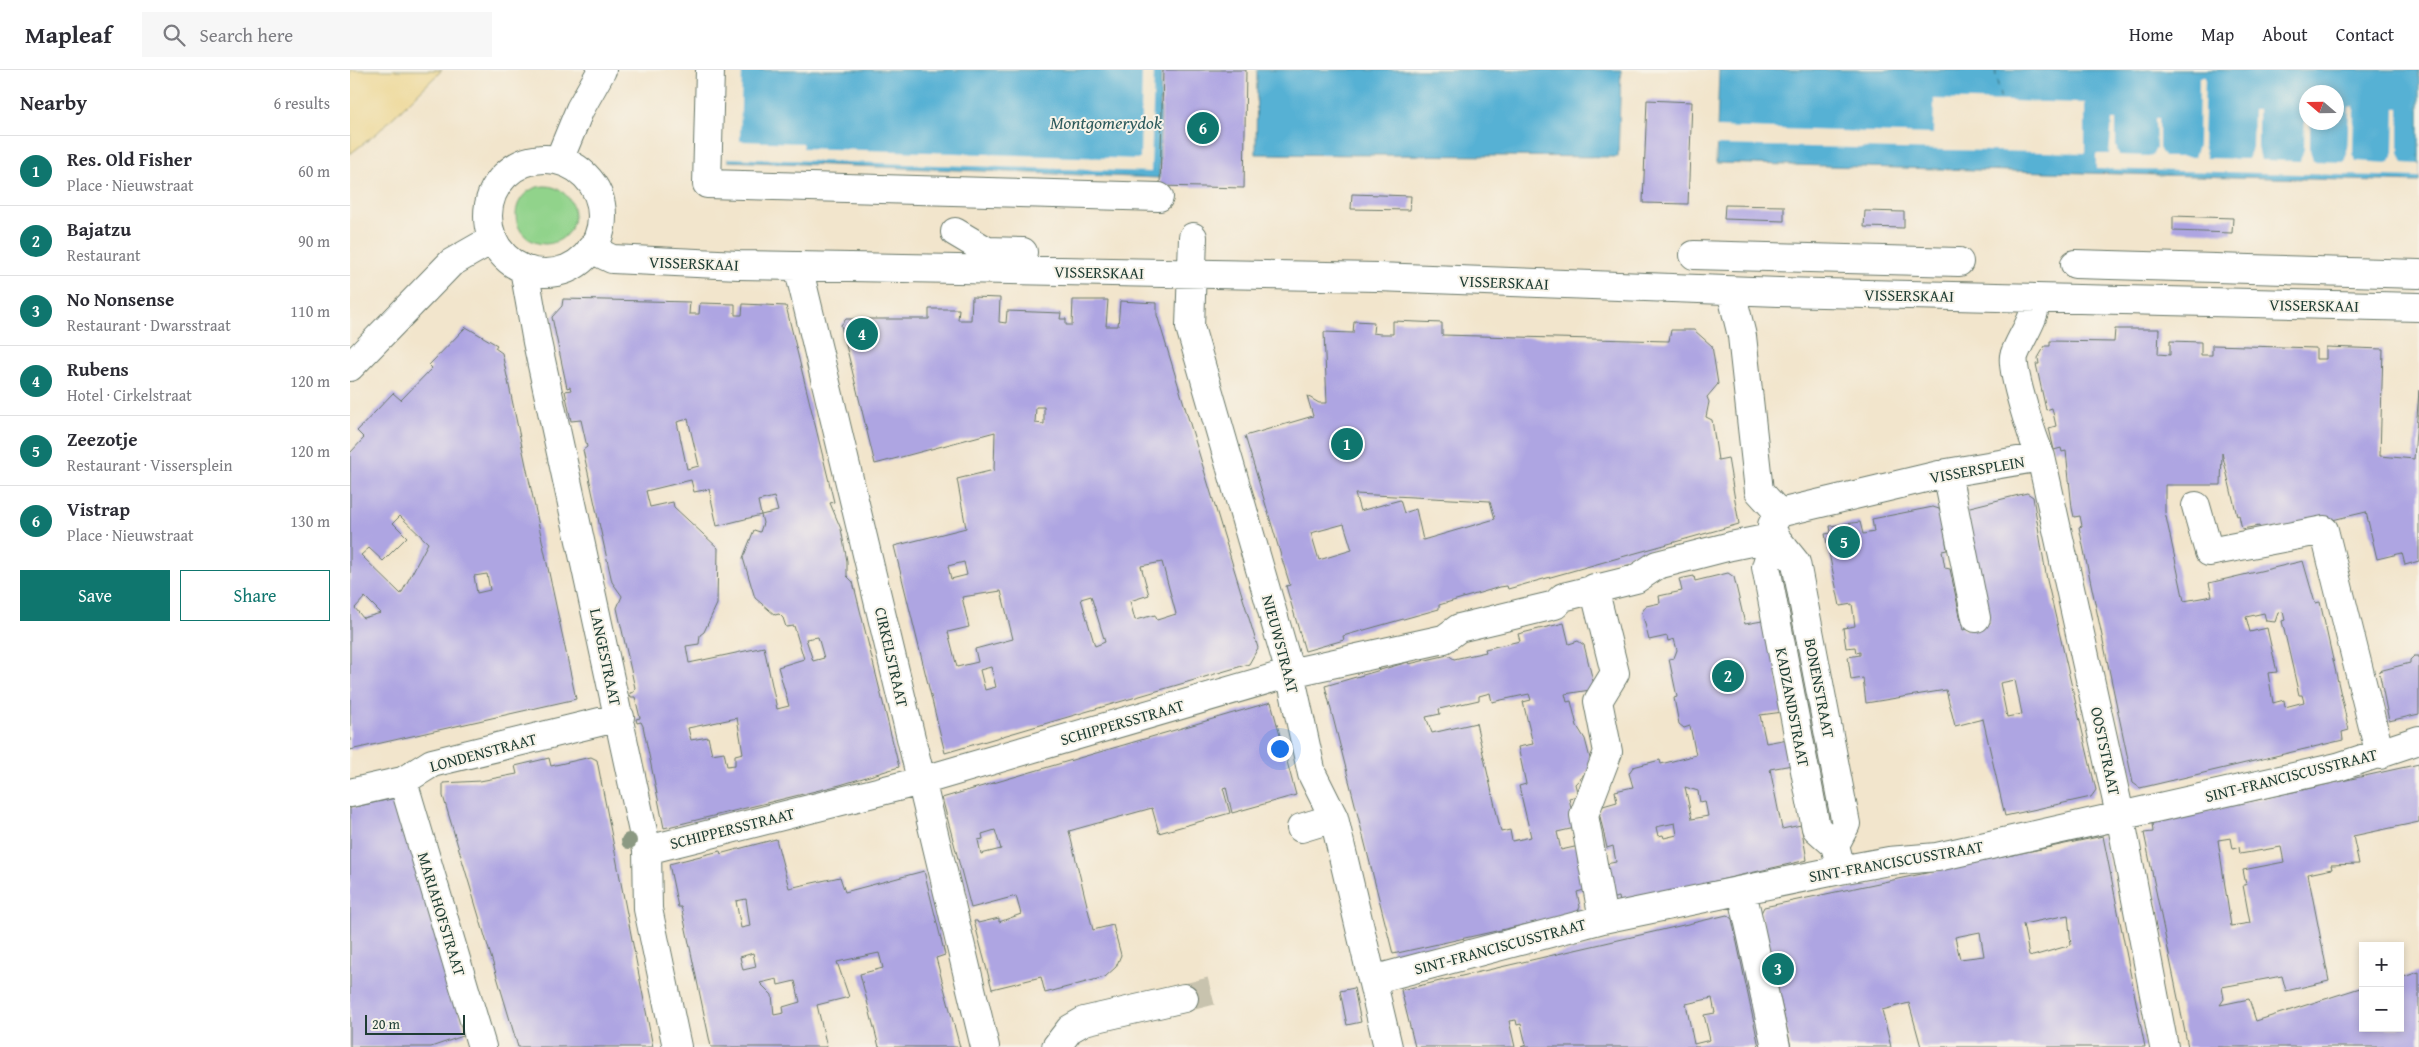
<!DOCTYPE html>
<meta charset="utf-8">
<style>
body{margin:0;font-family:"Gentium Book Plus",serif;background:#f7f7f7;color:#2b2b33}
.controls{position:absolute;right:15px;bottom:15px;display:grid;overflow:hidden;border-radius:0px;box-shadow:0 2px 8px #0003}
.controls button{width:45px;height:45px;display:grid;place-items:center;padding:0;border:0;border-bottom:1px solid #e1e1e2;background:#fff;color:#2b2b33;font:25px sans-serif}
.compass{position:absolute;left:1949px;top:15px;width:45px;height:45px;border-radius:50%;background:#fff;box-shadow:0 2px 8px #0003;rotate:290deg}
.scale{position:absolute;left:15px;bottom:12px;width:100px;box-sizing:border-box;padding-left:5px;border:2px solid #1f3d34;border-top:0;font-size:14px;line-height:18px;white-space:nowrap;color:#1f3d34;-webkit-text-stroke:4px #f7f3e8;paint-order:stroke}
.you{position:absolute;left:929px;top:678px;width:18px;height:18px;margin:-12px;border:4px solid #fff;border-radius:50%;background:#1a73e8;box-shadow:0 0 0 8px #1a73e833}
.badge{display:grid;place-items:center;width:32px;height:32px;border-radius:50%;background:#0f766e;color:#fff;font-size:16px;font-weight:700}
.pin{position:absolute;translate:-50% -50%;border:2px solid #fff;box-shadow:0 1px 5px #0006}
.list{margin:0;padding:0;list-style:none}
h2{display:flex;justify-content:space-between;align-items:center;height:65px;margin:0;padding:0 20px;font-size:21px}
h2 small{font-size:16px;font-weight:400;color:#7c7c81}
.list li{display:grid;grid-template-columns:32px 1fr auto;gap:15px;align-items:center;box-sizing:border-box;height:70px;padding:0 20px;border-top:1px solid #e1e1e2}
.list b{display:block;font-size:19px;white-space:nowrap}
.list p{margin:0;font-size:16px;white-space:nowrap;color:#7c7c81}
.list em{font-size:16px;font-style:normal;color:#7c7c81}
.actions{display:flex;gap:10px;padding:15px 20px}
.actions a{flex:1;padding:11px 0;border:1px solid #0f766e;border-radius:0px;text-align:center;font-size:18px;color:#0f766e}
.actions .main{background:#0f766e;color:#fff}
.icon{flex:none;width:28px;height:28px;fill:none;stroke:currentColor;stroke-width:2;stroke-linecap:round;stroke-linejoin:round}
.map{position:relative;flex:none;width:2069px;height:977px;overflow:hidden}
header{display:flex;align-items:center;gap:30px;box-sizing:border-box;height:70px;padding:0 25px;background:#fff;border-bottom:1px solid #e1e1e2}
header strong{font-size:24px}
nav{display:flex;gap:28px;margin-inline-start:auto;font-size:18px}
.search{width:350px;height:45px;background:#f7f7f7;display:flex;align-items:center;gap:12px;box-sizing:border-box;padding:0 18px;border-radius:0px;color:#7c7c81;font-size:19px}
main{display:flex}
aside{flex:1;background:#fff}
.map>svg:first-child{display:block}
</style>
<header>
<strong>Mapleaf</strong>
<div class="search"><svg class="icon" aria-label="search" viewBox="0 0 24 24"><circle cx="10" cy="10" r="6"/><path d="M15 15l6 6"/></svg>Search here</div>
<nav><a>Home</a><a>Map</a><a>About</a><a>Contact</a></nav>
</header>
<main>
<aside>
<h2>Nearby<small>6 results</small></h2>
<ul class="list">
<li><span class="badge">1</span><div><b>Res. Old Fisher</b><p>Place · Nieuwstraat</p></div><em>60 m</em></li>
<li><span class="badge">2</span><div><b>Bajatzu</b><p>Restaurant</p></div><em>90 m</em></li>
<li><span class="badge">3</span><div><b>No Nonsense</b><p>Restaurant · Dwarsstraat</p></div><em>110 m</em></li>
<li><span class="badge">4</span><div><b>Rubens</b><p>Hotel · Cirkelstraat</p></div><em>120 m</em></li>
<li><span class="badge">5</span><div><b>Zeezotje</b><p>Restaurant · Vissersplein</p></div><em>120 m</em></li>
<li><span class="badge">6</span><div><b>Vistrap</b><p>Place · Nieuwstraat</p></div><em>130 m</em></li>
</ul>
<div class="actions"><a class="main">Save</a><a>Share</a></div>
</aside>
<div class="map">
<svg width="2069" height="977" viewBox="0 0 2069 977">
<rect width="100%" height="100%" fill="#f7f3e8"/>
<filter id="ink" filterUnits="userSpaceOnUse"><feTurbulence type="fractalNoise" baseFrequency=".02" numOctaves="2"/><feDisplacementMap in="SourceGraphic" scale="10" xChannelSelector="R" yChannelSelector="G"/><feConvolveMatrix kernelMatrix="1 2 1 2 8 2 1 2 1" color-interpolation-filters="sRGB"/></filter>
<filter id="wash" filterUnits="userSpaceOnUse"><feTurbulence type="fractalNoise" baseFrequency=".0096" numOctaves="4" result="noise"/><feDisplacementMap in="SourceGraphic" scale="20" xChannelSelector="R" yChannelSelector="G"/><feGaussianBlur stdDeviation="1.12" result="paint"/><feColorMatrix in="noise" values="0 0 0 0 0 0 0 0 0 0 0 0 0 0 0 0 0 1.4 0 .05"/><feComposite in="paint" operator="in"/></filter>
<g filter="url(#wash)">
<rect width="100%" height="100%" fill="#f2e5cc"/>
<path fill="#91d38b" stroke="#588860" d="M166 145a29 29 0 1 1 58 0a29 29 0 1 1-58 0Z"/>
<path fill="#eeda9e" stroke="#868c69" d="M0 0H92L27 63 0 84Z"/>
<path fill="#57b1d4" stroke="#3b7784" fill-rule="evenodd" d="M380 0H811L809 108 378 91Z
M907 0H1271L1268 87 906 84Z
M1369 0H2069V112L1366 93ZM1956 22H1986V52H1956Z"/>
<path fill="#f2e5cc" d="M378 0H392L390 71 453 73V78L790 89 792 0H804L801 102 375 88Z
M1849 7H1855L1853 75 1857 88 1898 89 1902 77 1903 40H1908V77L1911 90 1950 91 1954 79 1955 35H1956V52L1960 53V80L1963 91 1994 92 1997 83 1999 37 2004 36 2003 83 2006 91 2039 93 2044 82 2045 38H2049V83L2053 93 2069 94V107L1746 99V84H1759L1762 50H1766V76L1769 85 1802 86 1806 78 1805 48H1809V78L1814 87H1844L1848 75Z
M1584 29 1735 33V83L1366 75V57L1583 64Z"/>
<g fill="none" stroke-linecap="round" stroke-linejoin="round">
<path stroke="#2d5a5c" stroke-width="1" stroke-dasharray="6 5" stroke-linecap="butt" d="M1645 0 1651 31"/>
</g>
<g id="blocks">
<path fill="#aea5e2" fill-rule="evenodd" d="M813 0H896L894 118 810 116Z
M1297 30 1342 32 1338 134 1293 133Z
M1002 124 1061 126 1060 140 1001 139Z
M1375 135 1434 136V151L1374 149Z
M1515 141 1554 142V158L1514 157Z
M1823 146 1883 148 1882 163 1823 161Z
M622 227 650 228 649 252 656 253 657 241 711 243 710 249H716V255H722L723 230H758L756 256H768L770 231 807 233V245L908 578 899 594 595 683 544 476 616 458 607 409 644 400 645 362 525 394 491 255 496 249H579V239H609L608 250H621ZM686 337H694V354L685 353ZM614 492 617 505 601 509 598 496ZM812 492 826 544 807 550 805 545 785 550 780 531 799 525 791 496ZM651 521 663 569 625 579 628 592 607 597 598 562 619 557 612 527ZM741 526 755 572 745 576 731 529ZM641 597 646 617 635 620 630 600Z
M213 229 340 232 339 244H349L350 233 385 234V245H392L393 234 436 236 483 428 484 432 480 433 491 459 497 491V506L503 512 549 697 490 715 314 758 293 656 291 652 287 653 286 649 290 648 285 627H281L280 623 284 622 285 618 267 538 272 526 262 512 233 380 237 377 231 350 221 351 215 321 221 320 220 317 217 318 202 247 212 236ZM338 349 349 396 337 399 327 352ZM341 410 344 422 359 419 367 456 411 445 413 453 410 462 404 460 393 488 405 528 425 545 429 544 433 548 436 557 444 556 454 589 428 597 439 636 427 639 414 577 339 593 336 576 349 574 350 565 354 562 367 534 368 478 324 437 323 432 300 437 296 421ZM424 427 428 441 411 445 408 431ZM468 567 474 588 463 591 456 569ZM387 648 393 683 385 685V695L377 696 374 682 362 684 358 667 341 670 338 658Z
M1004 251 1024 252 1023 263 1030 264H1043V251L1092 253V265L1319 271 1321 260H1344L1362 276 1368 314 1357 327 1359 332 1356 347 1362 350 1368 390 1378 388 1389 454 1158 519 1157 516 1150 517 1089 535V539L993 566 994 570 955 581 936 516 940 515 935 499 895 366 963 346 957 326 969 333H977L974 262 1003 263ZM1005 424 1140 431 1145 449 1073 470 1066 439 1054 443 1050 430 1010 441ZM994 454 1002 480 969 490 961 463Z
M116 257 147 275 145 278 152 283 226 629 0 680V383L14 368 7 361 43 323 51 330 82 298 79 295ZM50 446 78 473 51 524 11 485 19 478 33 491 57 467 43 453ZM137 504 140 520 127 523 124 506ZM15 527 31 543 13 548 5 538Z
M1765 259H1809L1808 284 1820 285V271L1851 272V285H1862V275L1966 278V289H1976V277L2033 279 2030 386 2064 389 2069 320V491L2055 495 2052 483 2027 489 2016 442 1957 456 1910 460 1909 456 1892 459 1889 445 1887 446 1872 383 1871 415H1815V442L1834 531 1862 526 1859 513 1953 491 1965 533 1970 532 1995 643 1999 660 1992 662 1993 670 1790 718 1783 713 1729 457 1732 456 1730 446 1724 447 1722 438 1716 381 1712 382 1711 378 1704 380 1699 358 1706 356 1702 338 1696 340 1686 294H1689L1688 288 1695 276H1700V271L1764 272ZM1933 542 1935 550 1932 551 1938 577 1949 625H1952L1954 632 1935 637 1934 630 1923 633 1918 603 1927 602 1917 558 1900 562 1896 547 1914 543 1916 551 1925 552 1928 543Z
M1677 423 1683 427 1697 510 1746 720 1741 727 1655 746 1633 649 1605 656 1596 620 1516 633 1513 608 1501 610 1498 587 1510 585V582L1506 583 1505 577 1496 578 1493 558 1505 556 1502 534 1490 536 1475 464 1481 463 1480 456 1510 452 1513 464 1524 462 1522 449 1583 437 1589 439 1593 448 1597 480 1592 481 1595 498 1600 499 1613 560 1640 553 1624 495 1616 438ZM1665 610 1672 644 1657 647 1650 613Z
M1378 503 1384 507 1395 554 1418 550 1433 642 1410 645 1416 673 1438 669 1442 695 1420 699 1432 759 1451 755 1457 790 1270 833 1269 827 1264 828 1258 824 1256 794 1266 792 1263 776 1257 778 1249 742 1253 736 1267 732 1265 721 1283 717 1279 703 1283 697 1310 690 1311 694 1346 685 1340 656 1334 658 1329 654 1324 628 1327 627 1319 589 1324 588 1327 580 1324 569 1318 571 1317 566 1299 570 1292 542 1296 536 1310 533 1309 526 1332 521 1329 509 1344 506 1345 511ZM1335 717 1348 721 1350 732 1355 731 1358 746 1342 749ZM1325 753 1327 765 1314 768 1313 765 1308 766 1306 757Z
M1214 553 1219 574 1228 571 1234 575 1244 615 1240 620 1215 624 1217 632 1221 631 1227 656 1235 669 1242 696 1225 714 1228 726 1219 728 1225 758 1207 762 1211 780 1229 776 1234 820 1227 822 1230 837 1227 843 1043 884 975 616 1058 592 1059 594 1098 585 1104 589 1136 582 1135 579 1170 571 1168 564ZM1140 623 1142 632 1179 624 1181 630 1173 632 1183 674 1168 677 1176 714 1169 716 1181 767 1162 771 1160 760 1151 762 1126 653 1082 663 1076 647 1090 644 1089 639 1129 630V626Z
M2064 586H2069V644L2039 651 2029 601 2060 593V590Z
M921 632 946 725 882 743 876 717 873 718 880 743 809 763 802 738 719 761 743 860 763 855 771 885 766 897 755 907 695 923 691 907 642 919 624 851H627L628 853 649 848V852L671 844 666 826 621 838 592 728ZM645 760 651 779 631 784 628 770 633 769 632 764Z
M241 687 247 690 303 977H168L93 726V713L130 711 167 704 165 696 199 688 201 696Z
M2069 694V752L2003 766 2009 794 1981 795 1982 799 1958 804 1979 911 1936 921 1932 906 1872 917 1874 929 1870 935 1899 929 1906 951 2013 917V958H2050V908L2069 902V977H1838L1794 763 1803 762 1802 753ZM1881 768 1883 779 1889 777 1890 784 1931 777 1934 792 1893 800 1896 815H1893L1900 853 1881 856 1868 770Z
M46 728 116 965 81 977H0V738Z
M1753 766 1795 977H1571L1559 933 1532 940 1541 977H1441L1411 843 1414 837ZM1718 845 1721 875 1683 886 1679 885 1673 854ZM1630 862 1634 886 1610 889 1605 867Z
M426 769 439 818 490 807 495 822 574 801 595 885 586 888 610 977H529L510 904 533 898 529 883 487 892 499 927 467 935 477 977H361L332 840 331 837H328L319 794 370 781 371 784 373 783ZM396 829 400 856 391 858 386 831ZM403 883 406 897 393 900 390 887ZM427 909 428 915 445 911 450 932 433 937 434 943 424 945 422 925 410 913Z
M1377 845 1382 849 1409 977H1171L1176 975 1171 954 1167 955 1166 950 1159 951 1165 977H1065L1051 920ZM1362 928 1365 943 1354 945 1360 970 1344 974 1336 934Z
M1004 918 1011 952 997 955 990 921Z"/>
</g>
</g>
<g filter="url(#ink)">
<use href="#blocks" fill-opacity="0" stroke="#697869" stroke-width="1"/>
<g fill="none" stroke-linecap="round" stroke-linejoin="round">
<path stroke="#c8c3ae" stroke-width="28" stroke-dasharray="28 14" stroke-linecap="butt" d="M834 928 865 920"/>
<defs>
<path id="minor" d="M360 0 357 114 809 127
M138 146a57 57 0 1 1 114 0a57 57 0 1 1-114 0Z
M209 90 230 39 252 0
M605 162 637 181 673 182
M843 167 840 257 940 603 962 704 984 748 1038 977
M241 179 262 189 389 195 1027 207 1429 222 2069 237
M1344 185 1609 192
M1725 194 2069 204
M448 196 635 977
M174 199 187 272 297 780 298 839 327 977
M1381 221 1392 266 1409 421 1429 443
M1686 228C1686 249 1671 266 1664 286 1660 299 1684 372 1691 387L1770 745 1814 977
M0 297 101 193 143 169
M1597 403 1626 548
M1846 436 1859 482 1974 460 2030 685
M1425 467 1416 497 1466 758 1485 775 1489 791
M1244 518 1265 603 1248 631 1258 682 1234 745 1253 849
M53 711 132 977
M0 723 53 711 82 693 270 647
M951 758 984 748
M1485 775 1496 754 1446 493 1425 467 1422 455 1429 443 1597 403 1691 387
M297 780 571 711 940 603 1094 569 1109 558 1205 535 1213 527 1286 509 1307 495 1381 476 1425 467
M1392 821 1426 977
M1022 910 1253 849 1490 800 1539 791 1587 787 1988 697 2069 670
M706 977 720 959 734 951 834 928"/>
</defs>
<use href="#minor" stroke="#697869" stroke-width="30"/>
<use href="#minor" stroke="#fff" stroke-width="28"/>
</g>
<circle fill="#8b9982" cx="279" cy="771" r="8"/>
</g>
<g text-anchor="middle" stroke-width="4" stroke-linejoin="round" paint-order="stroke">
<g font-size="16" fill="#1f3d34" stroke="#f7f3e8">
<text transform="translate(344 193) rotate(2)" y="6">VISSERSKAAI</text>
<text transform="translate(749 202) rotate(1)" y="6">VISSERSKAAI</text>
<text transform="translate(1154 212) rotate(2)" y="6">VISSERSKAAI</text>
<text transform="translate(1559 225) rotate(1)" y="6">VISSERSKAAI</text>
<text transform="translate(1964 235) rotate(1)" y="6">VISSERSKAAI</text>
<text transform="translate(1627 399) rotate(-10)" y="6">VISSERSPLEIN</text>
<text transform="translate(931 574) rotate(75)" y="6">NIEUWSTRAAT</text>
<text transform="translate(256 587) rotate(78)" y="6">LANGESTRAAT</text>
<text transform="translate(542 587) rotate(77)" y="6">CIRKELSTRAAT</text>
<text transform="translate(1470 618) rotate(79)" y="6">BONENSTRAAT</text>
<text transform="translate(1443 637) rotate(79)" y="6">KADZANDSTRAAT</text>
<text transform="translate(772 652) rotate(-16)" y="6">SCHIPPERSSTRAAT</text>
<text transform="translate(1756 681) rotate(78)" y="6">OOSTSTRAAT</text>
<text transform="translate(133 682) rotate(-15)" y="6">LONDENSTRAAT</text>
<text transform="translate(1941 705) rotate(-14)" y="6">SINT-FRANCISCUSSTRAAT</text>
<text transform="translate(382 758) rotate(-14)" y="6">SCHIPPERSSTRAAT</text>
<text transform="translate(1546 791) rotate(-10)" y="6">SINT-FRANCISCUSSTRAAT</text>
<text transform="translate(92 844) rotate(73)" y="6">MARIAHOFSTRAAT</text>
<text transform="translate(1150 876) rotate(-15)" y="6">SINT-FRANCISCUSSTRAAT</text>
</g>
<g font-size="18" font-style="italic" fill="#2d5a5c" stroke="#f7f3e8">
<text x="756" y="59">Montgomerydok</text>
</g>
</g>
</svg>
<div class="controls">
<button>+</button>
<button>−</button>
</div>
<svg class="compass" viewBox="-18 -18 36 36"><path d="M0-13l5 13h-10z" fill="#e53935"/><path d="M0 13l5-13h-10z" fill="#7c7c81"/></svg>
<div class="scale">20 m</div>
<div class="you"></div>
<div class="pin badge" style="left:997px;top:374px">1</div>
<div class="pin badge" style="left:1378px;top:606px">2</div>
<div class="pin badge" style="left:1428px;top:899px">3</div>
<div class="pin badge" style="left:512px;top:264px">4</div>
<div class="pin badge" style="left:1494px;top:472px">5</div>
<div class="pin badge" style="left:853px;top:58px">6</div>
</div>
</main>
